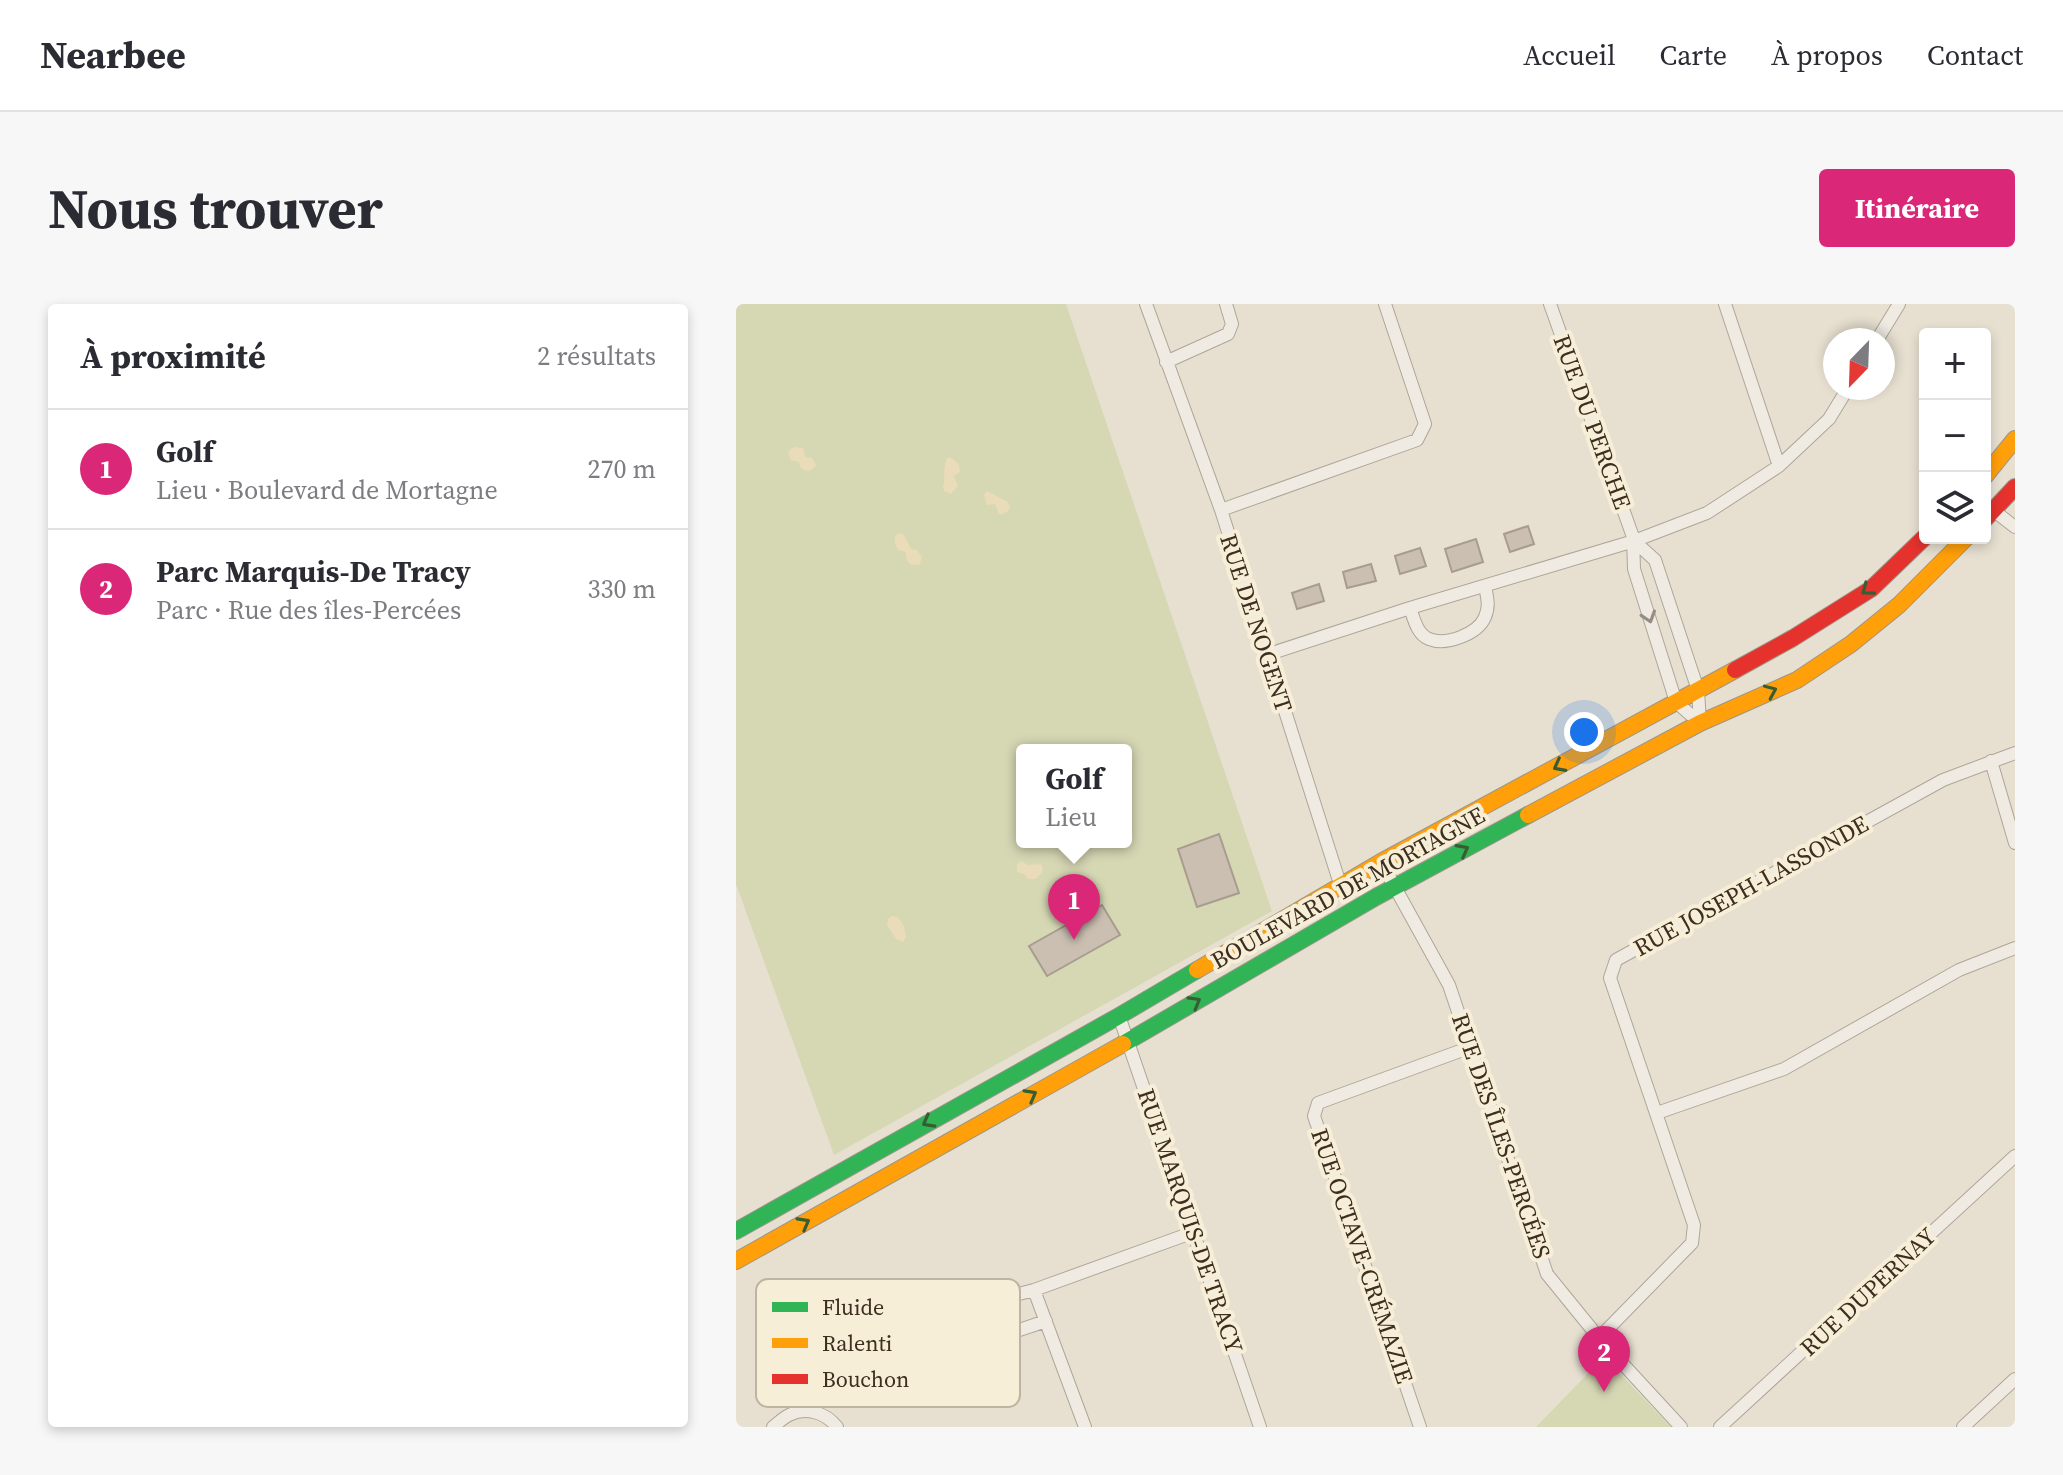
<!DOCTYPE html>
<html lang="fr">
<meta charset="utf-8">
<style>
body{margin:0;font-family:"Source Serif 4",serif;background:#f7f7f7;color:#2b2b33}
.controls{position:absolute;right:24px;top:24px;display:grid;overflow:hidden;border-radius:8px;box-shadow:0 4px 12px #0003}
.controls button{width:72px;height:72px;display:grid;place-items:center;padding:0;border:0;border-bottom:2px solid #e1e1e2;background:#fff;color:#2b2b33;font:40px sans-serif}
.compass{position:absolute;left:1087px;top:24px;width:72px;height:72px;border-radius:50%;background:#fff;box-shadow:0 4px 12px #0003;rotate:203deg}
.you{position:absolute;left:848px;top:428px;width:28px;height:28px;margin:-20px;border:6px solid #fff;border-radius:50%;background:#1a73e8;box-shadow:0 0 0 12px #1a73e833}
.badge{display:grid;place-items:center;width:52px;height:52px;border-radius:50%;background:#db2777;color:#fff;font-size:26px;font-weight:700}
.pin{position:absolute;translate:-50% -66px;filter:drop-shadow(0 2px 4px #0008)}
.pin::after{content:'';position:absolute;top:42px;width:28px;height:24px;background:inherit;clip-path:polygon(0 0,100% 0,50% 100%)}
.popup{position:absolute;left:280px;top:440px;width:116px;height:104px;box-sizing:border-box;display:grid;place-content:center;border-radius:8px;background:#fff;filter:drop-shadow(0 2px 6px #0005);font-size:26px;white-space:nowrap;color:#7c7c81}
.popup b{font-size:30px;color:#2b2b33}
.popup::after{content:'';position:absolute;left:50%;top:100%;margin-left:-16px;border:16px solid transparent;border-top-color:#fff}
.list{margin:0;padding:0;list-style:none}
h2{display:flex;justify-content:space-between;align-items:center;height:104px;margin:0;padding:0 32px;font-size:34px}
h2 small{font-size:26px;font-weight:400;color:#7c7c81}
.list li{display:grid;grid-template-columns:52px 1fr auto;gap:24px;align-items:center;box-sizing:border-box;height:120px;padding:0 32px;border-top:2px solid #e1e1e2}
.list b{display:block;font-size:30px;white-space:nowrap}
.list p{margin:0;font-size:26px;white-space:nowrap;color:#7c7c81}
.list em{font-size:26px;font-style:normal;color:#7c7c81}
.icon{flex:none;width:44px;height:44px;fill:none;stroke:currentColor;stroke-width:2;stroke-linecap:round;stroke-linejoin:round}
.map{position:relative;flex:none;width:1279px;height:1123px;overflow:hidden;border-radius:8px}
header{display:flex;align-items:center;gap:48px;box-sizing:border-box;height:112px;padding:0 40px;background:#fff;border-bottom:2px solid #e1e1e2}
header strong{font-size:38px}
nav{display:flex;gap:44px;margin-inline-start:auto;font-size:28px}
.intro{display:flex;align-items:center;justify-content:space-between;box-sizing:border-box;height:192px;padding:0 48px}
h1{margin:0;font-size:56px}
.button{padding:20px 36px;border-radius:8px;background:#db2777;color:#fff;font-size:28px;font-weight:700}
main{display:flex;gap:48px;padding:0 48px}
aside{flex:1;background:#fff;border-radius:8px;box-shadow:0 4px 12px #0003}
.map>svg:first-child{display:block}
</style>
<header>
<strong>Nearbee</strong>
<nav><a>Accueil</a><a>Carte</a><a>À propos</a><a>Contact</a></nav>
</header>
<div class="intro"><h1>Nous trouver</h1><a class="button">Itinéraire</a></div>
<main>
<aside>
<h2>À proximité<small>2 résultats</small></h2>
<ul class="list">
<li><span class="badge">1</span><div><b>Golf</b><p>Lieu · Boulevard de Mortagne</p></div><em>270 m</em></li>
<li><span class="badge">2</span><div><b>Parc Marquis-De Tracy</b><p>Parc · Rue des îles-Percées</p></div><em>330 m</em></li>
</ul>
</aside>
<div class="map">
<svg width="1279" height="1123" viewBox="0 0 1279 1123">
<rect width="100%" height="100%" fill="#e7e0d1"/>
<path fill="#d6d7b3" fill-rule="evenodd" d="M0 0H330L536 607 98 851 0 580ZM286 446H390V538H286Z
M868 1053 935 1123H799H800Z"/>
<path fill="#eadcb9" d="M59 143 67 144 69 153 76 154 80 161 78 164C73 168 70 167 65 164L63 158 55 156 52 148 55 145Z
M212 153 217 155 223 161 224 168 218 172 222 182 215 190 208 187 207 182C210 173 206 161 212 153Z
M251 187 272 198 274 202C273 208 269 210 263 210L259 200 251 201 248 191Z
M163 229 168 231 175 245 181 246 186 253 184 260C173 263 170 258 170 248L162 246 159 240V232Z
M286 557 291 561 305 560 307 564 306 569 299 575H292L288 570 281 568V560Z
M156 612 162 613 168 622 170 633 167 638 160 635 151 621 152 615Z"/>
<path fill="#cbbfb2" stroke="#a89c90" stroke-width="2" d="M792 222 798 240 774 248 768 230Z
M740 235 747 258 716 268 709 245Z
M684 244 690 262 664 270 659 252Z
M635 260 640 277 611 284 607 268Z
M583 280 588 297 561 305 556 289Z
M483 530 503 589 461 603 442 545Z
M366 601 384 631 311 672 293 642Z"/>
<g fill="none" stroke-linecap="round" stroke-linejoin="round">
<defs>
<path id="street" d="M410 0 485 206 605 583
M814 0 897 233 898 265 940 398 964 419
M989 0 1043 162
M1141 36 1163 0
M430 58 492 30 496 20 490 0
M1249 200 1279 223
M485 206 681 136 689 120 649 0
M898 237 919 256 962 386 964 419
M674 304C678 315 681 330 693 335 710 342 742 330 749 313 754 302 751 293 749 282
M530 351 674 304 898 237 971 209 1043 162 1093 115 1112 84
M1255 457 1279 539
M645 558 713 681 811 970 863 1034 945 1123
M383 712 524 1123
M921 809 1048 765 1223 666 1279 644
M298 986 253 998 235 1012 237 1024 248 1038 310 1017
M863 1034 956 939 958 921 874 674 880 656 1207 476 1279 449
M37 1123C42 1119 47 1114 53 1111 70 1102 90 1109 101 1123
M349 1123 298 986 458 928
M684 1123 578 812 582 799 735 743
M984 1123 1279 852
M1227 1123 1279 1075"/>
<path id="fast" d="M387 740 640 593 792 511
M0 927 383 712 461 666"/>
<path id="slow" d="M1249 172 1279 135
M792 511 964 419 1061 376 1115 340 1163 301 1230 234
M461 666 645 558 999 366
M0 957 387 740"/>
<path id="jam" d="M1249 215 1279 183
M999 366 1057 334 1135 285 1189 233"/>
</defs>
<use href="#street" stroke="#ada599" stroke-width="14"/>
<use href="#fast" stroke="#9c958a" stroke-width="18"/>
<use href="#slow" stroke="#9c958a" stroke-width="18"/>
<use href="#jam" stroke="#9c958a" stroke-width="18"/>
<use href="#street" stroke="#efebe3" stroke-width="12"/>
<use href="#fast" stroke="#30b455" stroke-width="16"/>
<use href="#slow" stroke="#ff9f0a" stroke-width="16"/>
<use href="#jam" stroke="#e5322d" stroke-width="16"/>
</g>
<defs><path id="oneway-chevron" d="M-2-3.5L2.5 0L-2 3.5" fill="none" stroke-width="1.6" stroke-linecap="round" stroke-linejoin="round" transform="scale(2)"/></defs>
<g stroke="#385d33">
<use href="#oneway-chevron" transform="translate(1131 286) rotate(143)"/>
<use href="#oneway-chevron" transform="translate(1035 387) rotate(-24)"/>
<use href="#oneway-chevron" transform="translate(823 462) rotate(152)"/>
<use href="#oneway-chevron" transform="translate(727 546) rotate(-28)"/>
<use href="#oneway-chevron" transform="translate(459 698) rotate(-30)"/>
<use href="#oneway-chevron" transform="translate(295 791) rotate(-29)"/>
<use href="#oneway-chevron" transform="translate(192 818) rotate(151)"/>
<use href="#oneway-chevron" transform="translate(68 919) rotate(-29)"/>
</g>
<use stroke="#968c82" href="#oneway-chevron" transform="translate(913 313) rotate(72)"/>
<g text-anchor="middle" stroke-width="8" stroke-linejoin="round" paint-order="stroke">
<g font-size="24" fill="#3d2e20" stroke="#f7eed8">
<text transform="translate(856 118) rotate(70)" y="8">RUE DU PERCHE</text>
<text transform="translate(520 319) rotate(72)" y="8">RUE DE NOGENT</text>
<text transform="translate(1015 582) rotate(-29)" y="8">RUE JOSEPH-LASSONDE</text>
<text transform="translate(612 584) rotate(-29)" y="8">BOULEVARD DE MORTAGNE</text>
<text transform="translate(765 832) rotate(71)" y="8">RUE DES ÎLES-PERCÉES</text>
<text transform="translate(454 917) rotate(71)" y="8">RUE MARQUIS-DE TRACY</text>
<text transform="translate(626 952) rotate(71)" y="8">RUE OCTAVE-CRÉMAZIE</text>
<text transform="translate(1132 988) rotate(-43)" y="8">RUE DUPERNAY</text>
</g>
</g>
<rect x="20" y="975" width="264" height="128" rx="12" fill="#f7eed8" stroke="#bfb4a1" stroke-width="2"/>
<rect x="36" y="998" width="36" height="10" fill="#30b455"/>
<rect x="36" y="1034" width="36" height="10" fill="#ff9f0a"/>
<rect x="36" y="1070" width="36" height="10" fill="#e5322d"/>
<g font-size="22" fill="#3d2e20">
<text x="86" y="1011">Fluide</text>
<text x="86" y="1047">Ralenti</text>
<text x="86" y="1083">Bouchon</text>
</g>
</svg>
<div class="controls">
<button>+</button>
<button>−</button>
<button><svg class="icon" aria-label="layers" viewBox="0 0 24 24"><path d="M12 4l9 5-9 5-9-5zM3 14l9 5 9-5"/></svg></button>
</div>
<svg class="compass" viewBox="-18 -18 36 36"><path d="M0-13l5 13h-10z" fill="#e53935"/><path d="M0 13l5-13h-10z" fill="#7c7c81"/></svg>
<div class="you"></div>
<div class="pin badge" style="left:338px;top:636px">1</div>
<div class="popup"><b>Golf</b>Lieu</div>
<div class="pin badge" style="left:868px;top:1088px">2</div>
</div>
</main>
